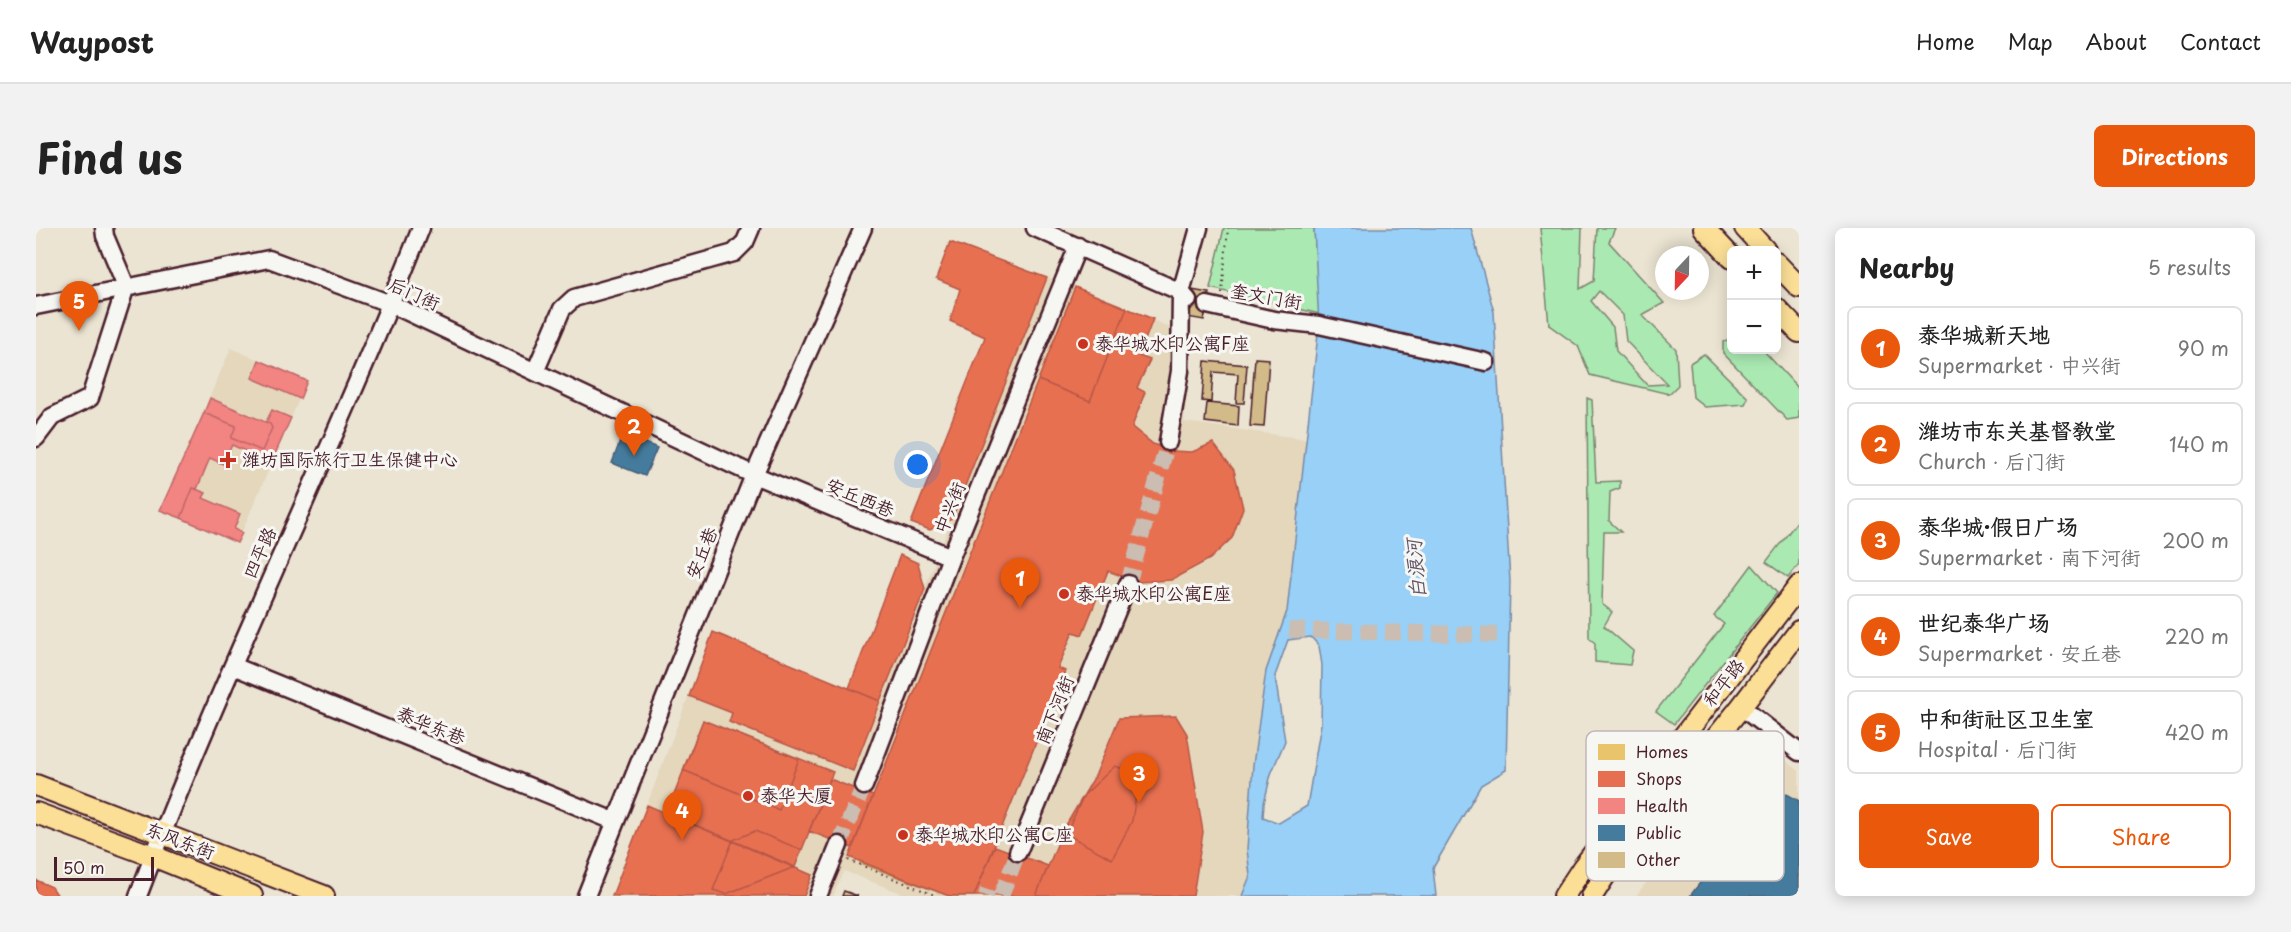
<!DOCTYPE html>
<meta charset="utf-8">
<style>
body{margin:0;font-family:"Playpen Sans","LXGW WenKai TC",sans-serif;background:#f2f2f2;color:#222}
.controls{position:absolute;right:18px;top:18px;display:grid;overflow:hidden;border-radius:9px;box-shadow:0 3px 15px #0003}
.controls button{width:54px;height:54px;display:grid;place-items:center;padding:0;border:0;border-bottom:2px solid #e0e0e0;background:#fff;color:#222;font:30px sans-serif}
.compass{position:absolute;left:1619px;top:18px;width:54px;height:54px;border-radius:50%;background:#fff;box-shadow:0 3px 15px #0003;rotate:202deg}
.scale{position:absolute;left:18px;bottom:15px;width:100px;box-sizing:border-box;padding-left:6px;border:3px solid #4a1f2b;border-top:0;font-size:16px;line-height:21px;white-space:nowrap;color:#4a1f2b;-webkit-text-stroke:4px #f6f6f2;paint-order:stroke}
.you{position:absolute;left:882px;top:237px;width:21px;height:21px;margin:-15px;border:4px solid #fff;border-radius:50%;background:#1a73e8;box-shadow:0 0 0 9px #1a73e833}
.badge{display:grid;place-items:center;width:39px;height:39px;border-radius:50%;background:#ea580c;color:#fff;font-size:20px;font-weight:700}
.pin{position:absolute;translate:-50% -50px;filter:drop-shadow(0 2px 3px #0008)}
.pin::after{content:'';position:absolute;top:32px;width:21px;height:18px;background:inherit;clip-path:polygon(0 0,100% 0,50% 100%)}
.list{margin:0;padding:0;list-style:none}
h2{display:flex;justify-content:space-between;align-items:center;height:78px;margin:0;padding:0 24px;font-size:26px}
h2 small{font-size:20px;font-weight:400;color:#767676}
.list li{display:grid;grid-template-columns:39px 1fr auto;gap:18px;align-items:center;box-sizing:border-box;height:84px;margin:0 12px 12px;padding:0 12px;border:2px solid #e0e0e0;border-radius:9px}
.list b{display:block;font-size:22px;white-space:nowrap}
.list p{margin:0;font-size:20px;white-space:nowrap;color:#767676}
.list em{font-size:20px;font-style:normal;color:#767676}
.actions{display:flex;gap:12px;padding:18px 24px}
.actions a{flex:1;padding:14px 0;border:2px solid #ea580c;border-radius:9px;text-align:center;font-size:21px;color:#ea580c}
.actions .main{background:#ea580c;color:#fff}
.map{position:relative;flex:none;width:1763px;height:668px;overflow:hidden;border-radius:9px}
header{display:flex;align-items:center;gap:36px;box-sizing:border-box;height:84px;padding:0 30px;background:#fff;border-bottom:2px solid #e0e0e0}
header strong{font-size:28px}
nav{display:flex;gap:33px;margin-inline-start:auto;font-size:21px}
.intro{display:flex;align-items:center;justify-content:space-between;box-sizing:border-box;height:144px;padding:0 36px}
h1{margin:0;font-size:42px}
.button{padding:15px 27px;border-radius:9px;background:#ea580c;color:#fff;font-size:21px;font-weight:700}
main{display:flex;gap:36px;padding:0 36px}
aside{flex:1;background:#fff;border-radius:9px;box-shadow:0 3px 15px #0003}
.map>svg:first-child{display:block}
</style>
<header>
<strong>Waypost</strong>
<nav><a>Home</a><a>Map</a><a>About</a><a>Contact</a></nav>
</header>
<div class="intro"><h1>Find us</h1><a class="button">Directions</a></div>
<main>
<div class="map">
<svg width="1763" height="668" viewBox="0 0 1763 668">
<rect width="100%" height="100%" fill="#ebe4d2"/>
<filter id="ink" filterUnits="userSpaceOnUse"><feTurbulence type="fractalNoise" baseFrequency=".0167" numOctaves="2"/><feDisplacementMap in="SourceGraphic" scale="12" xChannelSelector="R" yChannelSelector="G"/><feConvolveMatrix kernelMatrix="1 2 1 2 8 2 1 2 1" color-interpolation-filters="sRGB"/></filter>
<g filter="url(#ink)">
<path fill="#e4d7bc" d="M1011 50 1039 59 1156 109 1148 194 1271 211 1251 383 1230 443 1217 537 1211 621 1214 648 1206 668H873L808 643 797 668H576L677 404 844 473Z
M195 120 271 153 201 315 124 282Z
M1718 513 1728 514 1763 543V668H1600Z"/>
<path fill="#aaeab2" stroke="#7a846e" stroke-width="1.5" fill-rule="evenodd" d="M1188 0H1278L1284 86 1174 60Z
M1504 0H1546L1544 61 1558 53 1561 0H1579L1573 14 1628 75 1606 87 1640 121 1642 157 1633 166 1554 147 1542 118 1513 97ZM1563 63 1587 87 1590 113 1631 156 1611 157 1580 123 1577 99 1555 73Z
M1695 110 1696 122H1727L1763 161V190L1751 192 1687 125V114Z
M1668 126 1712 170 1709 176 1669 179 1657 169 1654 135Z
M1551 170 1556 172 1560 254 1584 253V260L1574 264 1573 293 1585 304H1568L1566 376 1576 384 1568 398 1597 423 1594 437 1559 434V415L1553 410Z
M1763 291V336L1752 350 1730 334Z
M1716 337 1741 365 1638 496 1620 483 1688 396 1678 388Z"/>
<path fill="#98d0f7" stroke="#7989a5" stroke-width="1.5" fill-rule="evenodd" d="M1278 0H1435L1458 84 1474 353 1470 542 1445 557 1397 640 1400 668H1206L1214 648 1211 621 1217 537 1230 443 1251 383 1283 97ZM1275 409 1283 418 1286 437 1285 496 1271 578 1243 595 1227 589 1228 575 1235 546 1249 513 1239 448 1252 412Z"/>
<path fill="#e9c46a" stroke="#b99257" stroke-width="1.5" d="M1014 329 1061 346 1066 357 1048 402 1037 404 992 385 990 375 1004 334Z
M975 422 1022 440 1026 450 1008 495 999 497 952 479 951 468 965 427Z
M843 584 954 629 938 668H913L824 635Z"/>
<path fill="#e76f51" stroke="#b85746" stroke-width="1.5" d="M914 14 1011 50 916 291 894 302 875 295 949 109 914 93 924 61 900 51Z
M1039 59 1117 91 1103 128 1114 132 1101 160 1109 164 1096 199 1117 216 1136 223 1156 224 1177 215 1198 242 1207 280 1196 310 1174 331 1135 352 1102 354 1072 343 1046 407 1037 404 1022 440 1029 443 938 668H913L813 629Z
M1039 59 1091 80 1054 173 1002 152Z
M864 327 882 335 889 361 844 473 813 460Z
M677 404 844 473 817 543 693 494 696 485 653 468Z
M1140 488 1151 506 1167 604 1157 668H1000L1027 602 1059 548 1083 490Z
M667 492 797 544 759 639 631 585Z
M667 492 763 531 743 582 647 542Z
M1079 538 1103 547 1096 593 1076 631 1030 606 1048 567Z
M794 551 837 568 816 620 773 603Z
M1749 565 1763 582V649L1751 651 1737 659 1729 639 1721 610V580L1736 575Z
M611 577 776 647 768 668H576Z
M719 603 766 622 759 639 690 666 677 662 697 612Z
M959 618 1012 638 1000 668H938Z
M0 652 16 659 22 668H0Z"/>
<path fill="#f28482" stroke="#c06668" stroke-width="1.5" d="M223 132 271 153 264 171 216 150Z
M174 170 234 196 236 200 226 223 195 210 200 198 168 185Z
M236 182 255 190 233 240 220 234 222 229 196 217 187 236 174 230 161 261 157 260 145 290 124 282 168 185 200 198 195 210 226 223 236 200 234 196 230 194Z
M157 260 170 265 167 270 204 286 198 301 206 305 201 315 145 290Z"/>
<path fill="#457b9d" stroke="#465f7b" stroke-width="1.5" d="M587 205 621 220 609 248 576 235Z
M1749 565 1763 573V668H1654L1721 580 1736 575Z"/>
<path fill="#d2ba89" stroke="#4a1f2b" stroke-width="1.5" d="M1156 62 1173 65 1168 92 1151 89Z
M1219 130 1233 131 1228 199 1214 198Z
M1169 133 1211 137 1208 175H1200L1202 146 1177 144 1175 174 1166 173Z
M1171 175 1203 178 1202 198 1169 194Z
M808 663 822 668H806Z"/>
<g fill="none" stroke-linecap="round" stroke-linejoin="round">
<path stroke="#cbbdb1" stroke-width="16" stroke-dasharray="16 8" stroke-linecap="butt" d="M1092 356 1132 214
M1253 402 1467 407
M803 617 828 558
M950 668 952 662
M965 668 982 624"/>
<defs>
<path id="minor" d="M999 0 1145 64 1152 72
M1171 77 1238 92 1283 97 1450 134
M0 78 233 31 355 76 718 247 915 329
M499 144 526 81 538 70 698 25 709 14 715 0
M0 210 16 189 54 170 90 58 69 8 68 0
M1132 214 1144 143 1145 64 1163 0
M197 438 578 593
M1705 479 1763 524
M828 558 915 329 1042 18
M982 624 1092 356
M102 668C188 442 296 225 385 0
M550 668 718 247 827 0
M782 668 803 617"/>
<path id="major" d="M1668 0 1696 30
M1709 0 1729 22
M1740 35 1763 59
M1740 80 1763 104
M0 557 288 668
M0 585 117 628 216 668
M1528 668 1547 639 1763 358
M1556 668 1568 649 1705 479 1763 403"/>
</defs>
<use href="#minor" stroke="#4a1f2b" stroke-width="21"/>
<use href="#major" stroke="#4a1f2b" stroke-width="24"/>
<path stroke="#4a1f2b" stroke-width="2" stroke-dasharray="1.5 4.5" stroke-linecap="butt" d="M1186 66 1192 0
M812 632 901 668"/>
<use href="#minor" stroke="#f6f6f2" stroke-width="16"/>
<use href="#major" stroke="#fbdf96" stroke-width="20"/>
</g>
</g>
<g fill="#c8321e" stroke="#f6f6f2" stroke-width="2">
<circle cx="1047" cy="116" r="6"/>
<path d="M189 223h6v6h6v6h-6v6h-6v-6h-6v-6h6z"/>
<circle cx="1028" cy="366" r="6"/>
<circle cx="712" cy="568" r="6"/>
<circle cx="867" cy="607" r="6"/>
</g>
<g text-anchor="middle" stroke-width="6" stroke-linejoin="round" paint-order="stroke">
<g font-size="18" fill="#4a1f2b" stroke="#f6f6f2">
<text transform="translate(378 66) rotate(24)" y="6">后门街</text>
<text transform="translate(1230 69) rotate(10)" y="6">奎文门街</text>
<text transform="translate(824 270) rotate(23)" y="6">安丘西巷</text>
<text transform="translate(914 280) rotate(-68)" y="6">中兴街</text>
<text transform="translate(224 325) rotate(-66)" y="6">四平路</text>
<text transform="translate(666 325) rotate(-68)" y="6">安丘巷</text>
<text transform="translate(1688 455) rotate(-52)" y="6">和平路</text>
<text transform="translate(1019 482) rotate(-68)" y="6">南下河街</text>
<text transform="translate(395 498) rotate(22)" y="6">泰华东巷</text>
<text transform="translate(144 613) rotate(21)" y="6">东风东街</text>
</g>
<g font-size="18" fill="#4a1f2b" stroke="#f6f6f2" text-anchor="start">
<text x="1059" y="122">泰华城水印公寓F座</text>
<text x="206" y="238">潍坊国际旅行卫生保健中心</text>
<text x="1040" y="372">泰华城水印公寓E座</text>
<text x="724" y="574">泰华大厦</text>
<text x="879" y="613">泰华城水印公寓C座</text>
</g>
<g font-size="20" font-style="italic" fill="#615468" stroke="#f6f6f2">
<text transform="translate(1380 341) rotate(-95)" y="7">白浪河</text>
</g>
</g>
<rect x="1550" y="503" width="198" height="150" rx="9" fill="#f6f6f2" stroke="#c2b6b6" stroke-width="1.5"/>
<rect x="1562" y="516" width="27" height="16" fill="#e9c46a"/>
<rect x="1562" y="543" width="27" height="16" fill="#e76f51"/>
<rect x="1562" y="570" width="27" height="16" fill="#f28482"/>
<rect x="1562" y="597" width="27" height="16" fill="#457b9d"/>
<rect x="1562" y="624" width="27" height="16" fill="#d2ba89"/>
<g font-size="16" fill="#4a1f2b">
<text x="1600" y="530">Homes</text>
<text x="1600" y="557">Shops</text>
<text x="1600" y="584">Health</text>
<text x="1600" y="611">Public</text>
<text x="1600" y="638">Other</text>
</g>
</svg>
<div class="controls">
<button>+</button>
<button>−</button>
</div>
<svg class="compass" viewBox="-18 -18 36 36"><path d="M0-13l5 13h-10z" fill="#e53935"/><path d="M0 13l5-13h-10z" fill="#767676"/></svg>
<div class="scale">50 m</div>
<div class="you"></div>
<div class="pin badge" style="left:984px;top:380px">1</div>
<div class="pin badge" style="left:598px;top:228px">2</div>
<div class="pin badge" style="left:1103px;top:575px">3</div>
<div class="pin badge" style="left:646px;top:612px">4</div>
<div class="pin badge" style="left:43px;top:103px">5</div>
</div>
<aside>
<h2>Nearby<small>5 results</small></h2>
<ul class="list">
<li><span class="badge">1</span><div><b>泰华城新天地</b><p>Supermarket · 中兴街</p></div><em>90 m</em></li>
<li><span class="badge">2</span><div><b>潍坊市东关基督教堂</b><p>Church · 后门街</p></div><em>140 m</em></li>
<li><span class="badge">3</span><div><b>泰华城·假日广场</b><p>Supermarket · 南下河街</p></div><em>200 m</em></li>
<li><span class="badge">4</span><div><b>世纪泰华广场</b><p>Supermarket · 安丘巷</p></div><em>220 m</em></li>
<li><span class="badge">5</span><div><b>中和街社区卫生室</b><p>Hospital · 后门街</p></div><em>420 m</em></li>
</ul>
<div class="actions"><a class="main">Save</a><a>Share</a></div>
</aside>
</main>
